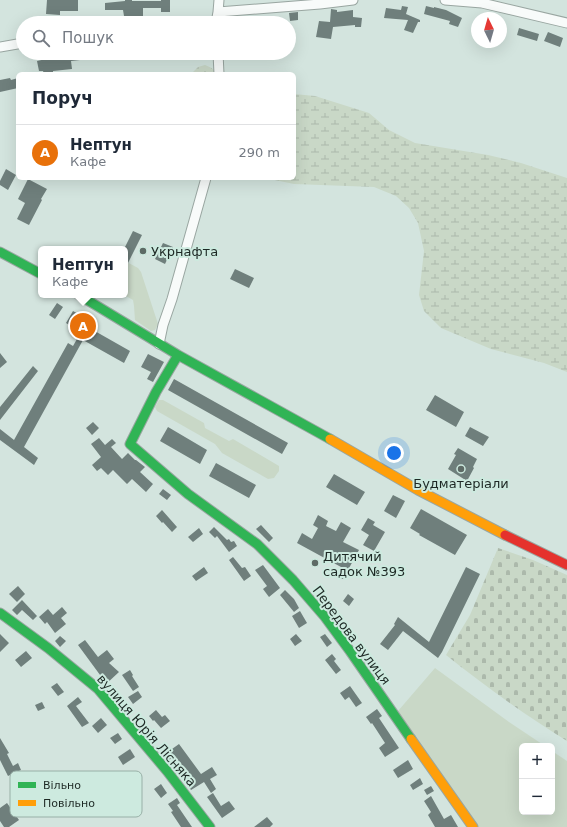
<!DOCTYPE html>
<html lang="uk">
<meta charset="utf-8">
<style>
body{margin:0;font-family:"DejaVu Sans",sans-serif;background:#f6f6f7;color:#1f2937}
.controls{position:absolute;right:12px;bottom:12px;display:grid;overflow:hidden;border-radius:6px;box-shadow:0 4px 16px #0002}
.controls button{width:36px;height:36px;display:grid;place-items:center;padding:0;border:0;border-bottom:1px solid #e0e1e3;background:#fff;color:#1f2937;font:20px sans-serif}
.compass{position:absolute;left:471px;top:12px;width:36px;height:36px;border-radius:50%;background:#fff;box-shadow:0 4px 16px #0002;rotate:355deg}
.you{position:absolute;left:394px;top:453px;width:14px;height:14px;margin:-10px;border:3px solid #fff;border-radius:50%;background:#1a73e8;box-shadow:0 0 0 6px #1a73e833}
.badge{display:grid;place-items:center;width:26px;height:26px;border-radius:50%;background:#ea580c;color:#fff;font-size:13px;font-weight:700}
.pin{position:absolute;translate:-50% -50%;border:2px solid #fff;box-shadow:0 1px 4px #0006}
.popup{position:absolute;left:38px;top:246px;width:90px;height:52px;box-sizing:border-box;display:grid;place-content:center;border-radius:6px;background:#fff;filter:drop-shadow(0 1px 3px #0005);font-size:13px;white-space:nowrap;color:#747a83}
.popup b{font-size:15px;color:#1f2937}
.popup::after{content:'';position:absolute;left:50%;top:100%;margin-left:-8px;border:8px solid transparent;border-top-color:#fff}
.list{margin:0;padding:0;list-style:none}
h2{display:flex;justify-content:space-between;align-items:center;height:52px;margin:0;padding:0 16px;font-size:17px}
h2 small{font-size:13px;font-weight:400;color:#747a83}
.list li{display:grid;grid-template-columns:26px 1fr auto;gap:12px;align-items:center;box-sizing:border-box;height:56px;padding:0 16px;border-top:1px solid #e0e1e3}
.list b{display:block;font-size:15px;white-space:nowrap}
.list p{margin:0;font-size:13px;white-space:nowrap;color:#747a83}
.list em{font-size:13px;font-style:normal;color:#747a83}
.icon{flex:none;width:22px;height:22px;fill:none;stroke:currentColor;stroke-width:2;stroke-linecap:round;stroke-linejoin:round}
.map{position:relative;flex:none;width:567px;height:827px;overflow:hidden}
.search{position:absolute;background:#fff;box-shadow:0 4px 16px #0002;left:16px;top:16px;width:280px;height:44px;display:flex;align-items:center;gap:10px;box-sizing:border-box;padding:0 14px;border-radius:22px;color:#747a83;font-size:15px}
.panel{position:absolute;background:#fff;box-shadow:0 4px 16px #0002;left:16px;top:72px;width:280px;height:108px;border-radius:6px}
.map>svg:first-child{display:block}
</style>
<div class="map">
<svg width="567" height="827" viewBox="0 0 567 827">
<defs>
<pattern id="wetland-marsh" width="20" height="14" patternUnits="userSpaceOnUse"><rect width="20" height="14" fill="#c9d8c7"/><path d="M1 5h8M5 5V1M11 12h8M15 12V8" fill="none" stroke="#acb9ab"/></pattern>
<pattern id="cemetery-stones" width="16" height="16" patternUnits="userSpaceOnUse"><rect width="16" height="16" fill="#c9d8c7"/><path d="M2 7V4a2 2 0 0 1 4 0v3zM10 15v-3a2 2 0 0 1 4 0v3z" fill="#acb9ab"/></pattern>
</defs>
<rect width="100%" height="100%" fill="#d3e4de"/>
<path fill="#c9d8c7" d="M125 261 138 268 141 272 158 324 155 330 151 331 135 320 134 306 133 300 124 295H125Z
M159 400H163L204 423 205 428 229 441 233 439 279 466V471L274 478 268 479 222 453 215 444 157 411 155 407Z
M435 668 509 722 545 746H522V812H552V751L567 761V827H477L398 711Z"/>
<path fill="url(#wetland-marsh)" d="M205 65C210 67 214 68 215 74H191L198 67Z
M294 94 315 96 369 113 389 130 415 143 488 155 521 163 567 178V372L544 363 491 349 441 328 424 311 419 295 424 251 418 223 409 208 396 196 374 187 294 184 265 178H294Z"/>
<path fill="url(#cemetery-stones)" d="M498 548 533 560 567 575V741C525 715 485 686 446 655L470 615Z"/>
<path fill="#6f7f7c" d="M47 0H78V11H60V15L46 14Z
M125 0H132V1H161V0H170V12H161V8H143V16H124L123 10H105V3L125 1Z
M402 6 408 7 406 14 420 20V22H418L413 33 404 30 408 20 384 18 386 8 401 10Z
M426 6 434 8V7L446 10 462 18 458 27 449 24 450 21 424 14Z
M331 9 337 10V12L353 10V17L362 18 361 27H355V25L333 27 331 39 316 37 319 21 330 22Z
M298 12V20L290 21 289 13Z
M274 17 275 23H257V18Z
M519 28 539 34 537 41 517 35Z
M548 32 563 38 560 47 544 41Z
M65 53H88L89 59 71 61 72 69 53 71V74H44L43 71H39L37 61 46 59V58L65 56Z
M10 78 11 80 18 78V88L0 92V80Z
M6 169 16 175 8 190 0 185V181Z
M28 179 47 189 41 199 42 200 29 225 17 219 25 203 18 199Z
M133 231 142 235 125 269V247Z
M163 243 173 247 165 264 155 259Z
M235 269 254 278 249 288 230 279Z
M57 303 63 307 55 319 49 315Z
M73 311 96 324 93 330 130 351 124 363 83 340 24 447 38 458 34 465 0 440V429L14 440 68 343 73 346 81 332 66 323Z
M0 353 7 362 0 368Z
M148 354 164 362 153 382 147 379 151 372 141 367Z
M33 366 38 371 0 420V407Z
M174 379 288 443 282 454 168 390Z
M435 395 464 412 456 427 426 410Z
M93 422 99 428 92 435 86 428Z
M168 427 207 450 200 464 160 441Z
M470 427 489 437 483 446 465 436Z
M99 438 105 445 112 439 116 443 111 447 122 459 128 453 135 460H136L145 467 140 472 153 484 146 492 132 479 127 484 113 470 108 475 101 468 97 471 92 465 101 457 91 444Z
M458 448 477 459 473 467 474 468 467 481 448 469 456 455 454 454Z
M216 463 256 485 249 498 209 476Z
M334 474 365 492 357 505 326 487Z
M163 489 171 495 167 500 159 494Z
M393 495 405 501 396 518 384 511Z
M421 509 467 535 455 555 419 535 420 534 410 528Z
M162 510 177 527 172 532 163 522 162 523 156 516Z
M318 515 328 521 326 526 336 531 341 522 351 528 343 542 359 550 343 579 336 576 341 567 297 543 302 533 312 539 318 528 313 525Z
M368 518 375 522 373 525 385 532 374 551 363 545 369 535 361 530Z
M261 525 273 538 269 542 256 529Z
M214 527 227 540 229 539 231 542 234 541 237 546 229 552 217 536 215 538 209 532Z
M199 528 203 534 193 542 188 537Z
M233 557 242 568 245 567 251 576 244 581 229 560Z
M263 565 280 588 269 597 263 589 267 586 255 570Z
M204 567 208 573 196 581 192 576Z
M466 567 480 574 442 652 438 658 403 631 388 650 380 644 395 625 394 624 398 617 429 642Z
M18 586 25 594 17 602 9 594Z
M285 590 294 599 299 608 294 612 280 595Z
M348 594 354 599 349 606 343 601Z
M22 600 37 616 33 620 22 610 17 615 12 610Z
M62 607 67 613 61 618 66 624 55 633 47 622 45 624 39 617 48 609 53 615Z
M300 611 307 623 299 628 292 616Z
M0 634 9 643 0 652Z
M296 634 302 641 295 646 290 639Z
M325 634 332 643 327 647 320 637Z
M60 636 66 641 60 647 55 641Z
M85 640 98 657 107 650 114 659 109 663 119 672 105 685 101 681 103 679 78 645Z
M26 651 32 658 21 667 15 660Z
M332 654 336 659 334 661 341 670 336 674 325 660Z
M130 670 133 675 132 676 139 687 133 691 122 675Z
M57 683 64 692 58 696 51 687Z
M350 686 362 703 356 707 349 697 345 700 340 693Z
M138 691 142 697 133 704 128 697Z
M78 697 82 702 76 706 89 723 82 727 67 706Z
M42 702 45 708 38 711 35 705Z
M377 709 382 716 379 718 399 748 385 757 379 748 385 743 372 723 371 724 366 717Z
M156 710 162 717 165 715 170 721 161 728 154 720 153 721 149 716Z
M101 718 107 725 98 733 92 726Z
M118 733 122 739 115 744 110 738Z
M0 738 9 753 7 754 13 766 18 763 21 770 8 776 0 760Z
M179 744 201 774 212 767 217 775 210 779 216 789 211 793 204 782 191 790 183 779 189 775 175 756 169 760 165 754Z
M130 749 135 757 123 765 118 757Z
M408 760 413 769 398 778 393 770Z
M420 778 423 784 413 790 410 785Z
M161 784 167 793 161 798 154 789Z
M431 786 434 791 427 795 424 790Z
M213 793 221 806 229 801 235 809 222 818 207 797Z
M431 796 444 819 451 815 458 827H435L428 815 431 812 424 801Z
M177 798 180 803 177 805 192 827H181L171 812 173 811 168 804Z
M7 803 19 820 9 827H4L0 821V808Z
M267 817 273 824 270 827H254Z"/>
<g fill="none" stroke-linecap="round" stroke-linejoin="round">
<defs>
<path id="street" d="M445 0 482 3 567 23
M218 12 320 4 353 0
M201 23 216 22
M216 23 218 12 219 0
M0 47 23 43
M218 53 219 74
M159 344 163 325 172 299 206 178"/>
<path id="fast" d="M0 252 41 274
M79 295 178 355 330 439
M178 355 156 392 130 444 188 494 257 544 293 580 325 617 350 651 411 739
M0 613 48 648 98 689 167 771 210 827"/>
<path id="slow" d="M330 439 418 490 505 535
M411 739 473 827"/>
<path id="jam" d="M505 535 567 565"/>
</defs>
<use href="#street" stroke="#99a6a1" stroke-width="11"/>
<use href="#fast" stroke="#99a6a1" stroke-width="11"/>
<use href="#slow" stroke="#99a6a1" stroke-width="11"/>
<use href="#jam" stroke="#99a6a1" stroke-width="11"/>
<use href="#street" stroke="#f8fbfa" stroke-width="9"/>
<use href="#fast" stroke="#30b455" stroke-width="9"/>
<use href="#slow" stroke="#ff9f0a" stroke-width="9"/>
<use href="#jam" stroke="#e5322d" stroke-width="9"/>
</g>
<g fill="#5d6a65" stroke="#cdeadf" stroke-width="1.5">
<circle cx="143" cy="251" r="4"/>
<circle cx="461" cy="469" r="4"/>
<circle cx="315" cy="563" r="4"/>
</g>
<g text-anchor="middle" stroke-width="4" stroke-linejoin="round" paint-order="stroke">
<g font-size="13" fill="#1d2824" stroke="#cdeadf" text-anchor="start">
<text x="151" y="256">Укрнафта</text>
<text x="461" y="488" text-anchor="middle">Будматеріали</text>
<text x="323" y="561">Дитячий<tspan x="323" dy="15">садок №393</tspan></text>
</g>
<g font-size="13" fill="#1d2824" stroke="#cdeadf">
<text transform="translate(352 635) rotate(53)" y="5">Передова вулиця</text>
<text transform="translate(147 730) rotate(49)" y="5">вулиця Юрія Лісняка</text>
</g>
</g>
<rect x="10" y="771" width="132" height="46" rx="6" fill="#cdeadf" stroke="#98b0a7" stroke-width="1"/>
<rect x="18" y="782" width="18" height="6" fill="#30b455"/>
<rect x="18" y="800" width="18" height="6" fill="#ff9f0a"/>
<g font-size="11" fill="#1d2824">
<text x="43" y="789">Вільно</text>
<text x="43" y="807">Повільно</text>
</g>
</svg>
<div class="controls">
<button>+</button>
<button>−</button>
</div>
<svg class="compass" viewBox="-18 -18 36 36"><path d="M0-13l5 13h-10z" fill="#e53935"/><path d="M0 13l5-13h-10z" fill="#747a83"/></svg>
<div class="you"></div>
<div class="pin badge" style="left:83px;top:326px;background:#e8710a">A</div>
<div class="popup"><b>Нептун</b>Кафе</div>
<div class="search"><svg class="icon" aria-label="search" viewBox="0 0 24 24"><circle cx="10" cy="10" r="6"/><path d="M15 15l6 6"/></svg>Пошук</div>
<section class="panel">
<h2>Поруч<small></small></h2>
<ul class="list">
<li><span class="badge" style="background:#e8710a">A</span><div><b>Нептун</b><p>Кафе</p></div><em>290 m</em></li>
</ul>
</section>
</div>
